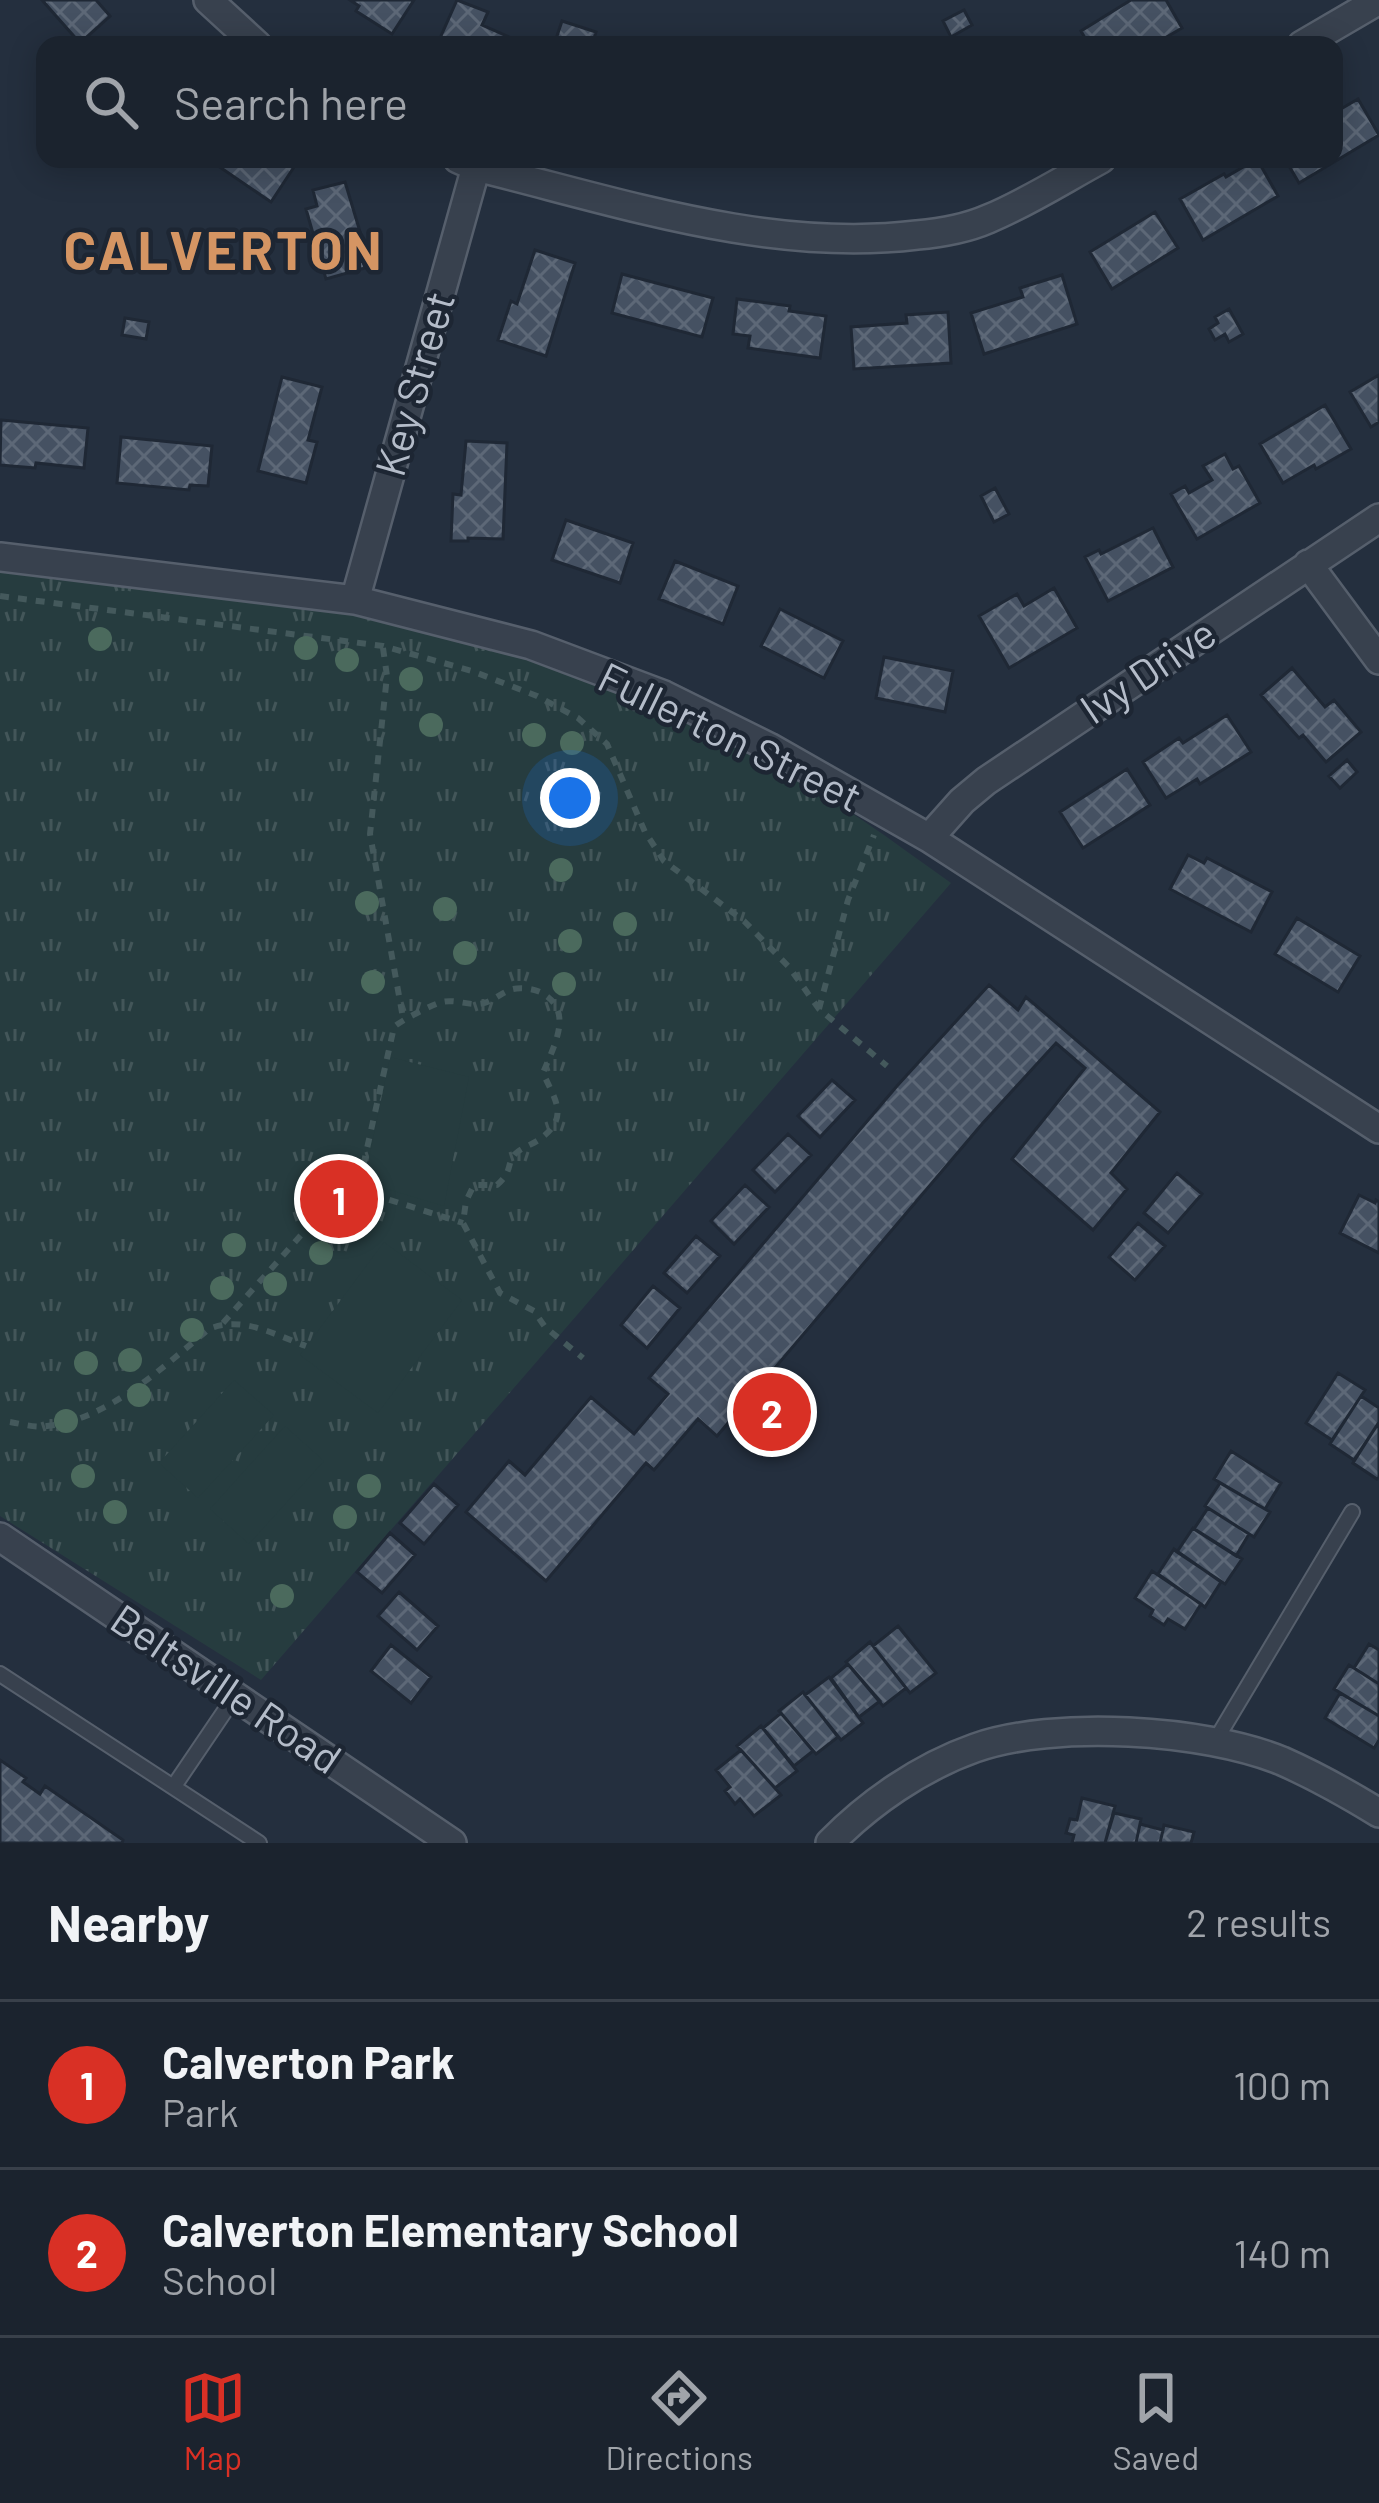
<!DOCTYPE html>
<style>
body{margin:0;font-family:Barlow,sans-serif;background:#242b36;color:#f1f3f6}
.you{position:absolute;left:570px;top:798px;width:42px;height:42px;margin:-30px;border:9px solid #fff;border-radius:50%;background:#1a73e8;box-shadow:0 0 0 18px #1a73e833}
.badge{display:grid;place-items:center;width:78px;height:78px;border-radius:50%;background:#d93025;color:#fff;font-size:39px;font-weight:700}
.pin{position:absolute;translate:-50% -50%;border:6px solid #fff;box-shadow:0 3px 12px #0006}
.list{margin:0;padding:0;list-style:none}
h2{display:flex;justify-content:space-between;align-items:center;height:156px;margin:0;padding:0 48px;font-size:51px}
h2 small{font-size:39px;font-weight:400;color:#a0a4aa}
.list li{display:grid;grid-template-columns:78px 1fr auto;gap:36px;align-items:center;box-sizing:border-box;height:168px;padding:0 48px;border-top:3px solid #39404a}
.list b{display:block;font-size:45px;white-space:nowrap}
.list p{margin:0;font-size:39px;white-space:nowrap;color:#a0a4aa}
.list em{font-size:39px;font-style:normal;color:#a0a4aa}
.icon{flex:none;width:66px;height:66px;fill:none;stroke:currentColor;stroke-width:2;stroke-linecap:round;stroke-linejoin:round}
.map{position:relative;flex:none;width:1379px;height:1843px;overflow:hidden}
.search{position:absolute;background:#1b232e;box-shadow:0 6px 30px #0003;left:36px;right:36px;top:36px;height:132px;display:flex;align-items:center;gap:30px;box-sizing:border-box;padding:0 42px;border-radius:24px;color:#a0a4aa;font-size:45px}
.sheet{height:492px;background:#1b232e}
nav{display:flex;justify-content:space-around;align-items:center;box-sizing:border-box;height:168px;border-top:3px solid #39404a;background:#1b232e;font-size:33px;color:#a0a4aa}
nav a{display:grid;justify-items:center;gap:6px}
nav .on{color:#d93025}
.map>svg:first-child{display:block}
</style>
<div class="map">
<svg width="1379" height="1843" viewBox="0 0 1379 1843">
<defs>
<pattern id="grass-tufts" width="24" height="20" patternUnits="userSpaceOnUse" patternTransform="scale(3)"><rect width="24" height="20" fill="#263c3f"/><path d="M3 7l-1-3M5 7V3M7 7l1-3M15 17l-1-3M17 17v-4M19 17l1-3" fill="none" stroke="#435659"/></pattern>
<pattern id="building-cross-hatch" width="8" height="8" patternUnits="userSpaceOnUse" patternTransform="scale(3)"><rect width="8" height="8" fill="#455162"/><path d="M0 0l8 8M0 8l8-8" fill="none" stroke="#5d6877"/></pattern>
</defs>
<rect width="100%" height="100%" fill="#242f3e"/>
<path fill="url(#grass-tufts)" d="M0 570C84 580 168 591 252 602 309 609 367 614 423 628 578 666 728 731 862 820 892 840 921 862 951 883L261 1680 0 1516Z"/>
<path fill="#263c3f" d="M390 1057 469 1077 444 1206 364 1182Z
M384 1242 462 1300 378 1413 300 1355Z
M234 1380 274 1415 198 1498 159 1463Z
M285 1426 324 1461 249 1544 210 1509Z"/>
<path fill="url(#building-cross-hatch)" stroke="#1f2835" stroke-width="3" d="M42 0H96L110 16 80 43Z
M350 0H414L392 34 356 11 359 6Z
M457 0 488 12 482 25 518 41 516 45H437Z
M1131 0H1166L1182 28 1153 45H1145L1143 42 1139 45H1089L1081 31Z
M964 10 972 25 951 37 943 21Z
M562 21 596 32 592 45H554Z
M1358 99 1379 135 1299 183 1285 159H1334V113Z
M208 159H282L294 167 271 202Z
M1257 159 1278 196 1203 240 1180 199 1224 174 1226 177Z
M345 182 361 235 356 236 365 268 326 279 306 209 317 206 313 190Z
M1155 212 1178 248 1112 289 1090 252Z
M535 250 575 263 546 356 498 340 511 301 517 304Z
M622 274 713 298 702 337 612 313Z
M1062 275 1077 324 984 354 971 313 1023 297 1020 288Z
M737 299 790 306 789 311 826 316 820 358 748 348 750 336 733 334Z
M1229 309 1243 334 1229 342 1225 334 1215 340 1209 329 1218 323 1215 317Z
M948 312 951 363 854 369 851 327 907 323 906 315Z
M125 318 149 322 146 339 122 335Z
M1379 375V422L1371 427 1350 392Z
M282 377 322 387 308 440 317 442 306 483 258 471Z
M1325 405 1351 449 1316 469 1314 465 1283 483 1260 444Z
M1 420 88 428 84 468 36 463 35 468 0 465Z
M121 437 212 446 208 486 190 485 189 490 117 483Z
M466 441 507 443 503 539 468 538V541H451L453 494 461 495Z
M1225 454 1233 469 1239 466 1260 503 1197 539 1171 494 1185 486 1189 493 1212 480 1203 466Z
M995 488 1009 514 994 522 981 496Z
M566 520 633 543 620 583 552 560Z
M1153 528 1173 567 1108 601 1085 557 1099 550 1101 554Z
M675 561 738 586 723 624 659 599Z
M1054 588 1077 628 1009 668 979 616 1017 594 1024 606Z
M780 609 843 641 824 678 761 646Z
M884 657 953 671 945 712 876 698Z
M1292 668 1325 707 1334 700 1361 732 1326 762 1303 735 1299 738 1261 695Z
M1227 715 1251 752 1200 784 1197 779 1166 798 1143 762 1179 738 1183 743Z
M1347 760 1357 772 1340 788 1329 776Z
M1127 769 1150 805 1083 848 1060 812Z
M1188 855 1204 863 1207 858 1272 892 1251 932 1170 889Z
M1297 918 1360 956 1338 992 1275 954Z
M989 985 1018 1010 1026 997 1160 1112 1111 1173 1127 1189 1093 1230 1012 1159 1085 1068 1056 1043 982 1124 717 1436 698 1419 654 1470 646 1463 546 1581 466 1512 509 1461 525 1475 591 1397 634 1434 668 1394 649 1378 897 1086Z
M832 1080 855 1100 820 1137 798 1116Z
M788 1134 811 1155 775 1192 753 1170Z
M1177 1173 1202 1194 1168 1233 1144 1213Z
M745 1185 769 1207 734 1244 711 1221Z
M1359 1195 1375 1203 1376 1200 1379 1202V1253L1340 1233Z
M1138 1223 1165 1246 1135 1280 1109 1257Z
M696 1236 720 1256 687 1293 664 1273Z
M653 1286 680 1308 647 1348 621 1325Z
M1338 1373 1365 1390 1332 1440 1306 1423Z
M1361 1396 1379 1408V1422L1354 1460 1330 1444Z
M1379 1422V1477L1377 1479 1353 1463Z
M1231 1451 1281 1483 1265 1509 1214 1479Z
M1220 1483 1270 1512 1254 1537 1205 1506Z
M434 1484 458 1505 424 1544 400 1523Z
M1208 1508 1249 1534 1236 1556 1194 1529Z
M1193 1528 1242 1559 1225 1584 1177 1552Z
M390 1533 415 1555 382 1593 357 1572Z
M1174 1549 1221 1582 1205 1607 1158 1574Z
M1152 1571 1201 1604 1185 1629 1168 1619 1164 1625 1150 1616 1153 1610 1135 1598Z
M399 1592 438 1626 417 1650 378 1616Z
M898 1626 936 1673 910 1693 873 1646Z
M870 1642 906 1688 883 1706 846 1662Z
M1369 1644 1379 1650V1684L1354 1668Z
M391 1645 431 1677 411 1703 371 1671Z
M848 1664 880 1701 859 1717 831 1678Z
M1349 1665 1379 1684V1716L1334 1689Z
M829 1677 863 1723 841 1740 805 1695Z
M803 1692 838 1737 816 1754 779 1711Z
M1340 1693 1379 1716V1740L1374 1748 1325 1718Z
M781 1713 813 1751 794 1766 763 1728Z
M761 1726 797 1771 775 1788 737 1746Z
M741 1750 781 1795 754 1816 740 1799 735 1804 725 1791 730 1787 716 1770Z
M0 1760 26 1778 23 1782 40 1794 45 1786 123 1840 122 1843H0Z
M1082 1798 1115 1806 1105 1843H1072L1074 1835 1066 1833 1070 1819 1077 1820Z
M1114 1813 1141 1819 1136 1843H1105Z
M1140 1824 1163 1830 1160 1843H1136Z
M1164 1825 1194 1832 1191 1843H1160Z"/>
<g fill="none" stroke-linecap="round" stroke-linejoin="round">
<defs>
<path id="lane" d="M0 1674 259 1843
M1214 1743 1352 1512
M174 1786 235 1696"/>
<path id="street" d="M208 0 257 45
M1302 45 1379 0
M458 159 476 167C619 202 768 253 917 235 940 233 965 229 988 219 1027 203 1064 179 1101 159
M0 557 355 600 531 645 664 695 769 747 929 838 1379 1129
M1308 564 1379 660
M355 600 476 167
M929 838 962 801 986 781 1379 518
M0 1537 452 1843
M830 1843C869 1803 921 1767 975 1748 1054 1720 1204 1729 1282 1761 1316 1776 1348 1794 1379 1813"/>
</defs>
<use href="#lane" stroke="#565f6c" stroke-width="18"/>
<use href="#street" stroke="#565f6c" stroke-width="32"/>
<path stroke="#44595c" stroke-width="6" stroke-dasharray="9 9" stroke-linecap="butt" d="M0 596 383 646 472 671 537 696 578 718 607 744 645 832 664 861 744 921 789 967 819 1009 887 1066
M383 648 387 676 370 834 403 1018
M819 1009 848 900 874 835
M355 1189 463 1223
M223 1323 333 1199 355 1189 360 1180 394 1027C400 1021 433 1004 442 1002 454 999 467 1005 479 1004 492 1003 501 992 513 989 522 987 533 989 540 992 576 1010 553 1047 543 1073 555 1100 570 1117 540 1139 532 1145 522 1147 515 1154 506 1165 513 1171 497 1185H474L466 1201 463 1223 500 1293 534 1311 545 1327 583 1358
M10 1422C22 1424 35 1428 47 1426 108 1420 164 1366 209 1329 242 1315 275 1335 306 1346"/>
<use href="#lane" stroke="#38414e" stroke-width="14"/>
<use href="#street" stroke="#38414e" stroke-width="27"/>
</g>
<g fill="#4b6a5d">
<circle cx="100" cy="639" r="12"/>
<circle cx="306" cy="648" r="12"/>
<circle cx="347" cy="660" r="12"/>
<circle cx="411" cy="679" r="12"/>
<circle cx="431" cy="725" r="12"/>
<circle cx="534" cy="735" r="12"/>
<circle cx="572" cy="743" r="12"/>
<circle cx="561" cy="870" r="12"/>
<circle cx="367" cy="903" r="12"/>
<circle cx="445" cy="909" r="12"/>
<circle cx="625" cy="924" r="12"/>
<circle cx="570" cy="941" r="12"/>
<circle cx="465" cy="953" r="12"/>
<circle cx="373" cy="982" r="12"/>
<circle cx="564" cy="984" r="12"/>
<circle cx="234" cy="1245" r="12"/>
<circle cx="321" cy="1253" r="12"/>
<circle cx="275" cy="1284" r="12"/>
<circle cx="222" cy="1288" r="12"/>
<circle cx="192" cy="1330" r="12"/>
<circle cx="130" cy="1360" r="12"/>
<circle cx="86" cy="1363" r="12"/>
<circle cx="139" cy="1395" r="12"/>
<circle cx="66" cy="1421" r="12"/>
<circle cx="83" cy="1476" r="12"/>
<circle cx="369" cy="1486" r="12"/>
<circle cx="115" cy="1512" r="12"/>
<circle cx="345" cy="1517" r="12"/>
<circle cx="282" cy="1596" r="12"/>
</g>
<g text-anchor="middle" stroke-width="9" stroke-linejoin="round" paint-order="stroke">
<g font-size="42" fill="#b4bcc9" stroke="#1d2633">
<text transform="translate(415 384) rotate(-74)" y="15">Key Street</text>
<text transform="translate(1148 671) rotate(-34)" y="15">Ivy Drive</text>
<text transform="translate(730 737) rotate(26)" y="15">Fullerton Street</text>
<text transform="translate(226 1689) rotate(34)" y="15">Beltsville Road</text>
</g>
<g font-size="54" font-weight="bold" letter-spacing="3" fill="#d59563" stroke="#1d2633">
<text x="224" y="270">CALVERTON</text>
</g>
</g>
</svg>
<div class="you"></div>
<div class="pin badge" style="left:339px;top:1199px">1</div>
<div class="pin badge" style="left:772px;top:1412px">2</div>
<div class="search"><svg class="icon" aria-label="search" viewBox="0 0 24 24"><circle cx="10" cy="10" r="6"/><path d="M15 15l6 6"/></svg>Search here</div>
</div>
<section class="sheet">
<h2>Nearby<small>2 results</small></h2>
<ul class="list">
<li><span class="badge">1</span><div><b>Calverton Park</b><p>Park</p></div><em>100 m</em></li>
<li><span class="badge">2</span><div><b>Calverton Elementary School</b><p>School</p></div><em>140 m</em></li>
</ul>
</section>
<nav>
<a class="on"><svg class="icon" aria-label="map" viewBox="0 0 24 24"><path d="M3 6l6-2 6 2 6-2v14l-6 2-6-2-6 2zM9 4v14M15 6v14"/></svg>Map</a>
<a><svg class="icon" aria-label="directions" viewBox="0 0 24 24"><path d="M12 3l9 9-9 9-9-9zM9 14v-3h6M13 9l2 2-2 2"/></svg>Directions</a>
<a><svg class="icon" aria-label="saved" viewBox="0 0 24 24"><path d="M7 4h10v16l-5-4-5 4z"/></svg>Saved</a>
</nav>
